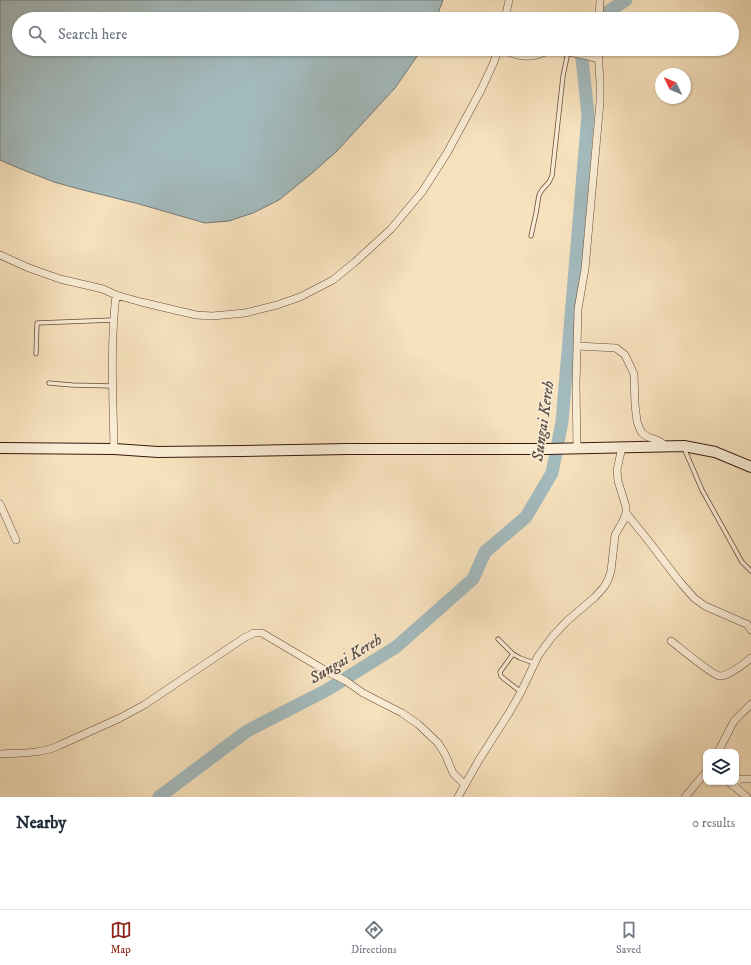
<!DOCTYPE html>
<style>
body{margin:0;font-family:"IM FELL DW Pica",serif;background:#f6f6f7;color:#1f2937}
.controls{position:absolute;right:12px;bottom:12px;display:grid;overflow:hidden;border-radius:8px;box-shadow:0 1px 3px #0004}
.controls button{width:36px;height:36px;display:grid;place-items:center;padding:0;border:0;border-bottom:1px solid #e0e1e3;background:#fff;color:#1f2937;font:20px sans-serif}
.compass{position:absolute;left:655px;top:68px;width:36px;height:36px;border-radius:50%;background:#fff;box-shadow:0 1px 3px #0004;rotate:314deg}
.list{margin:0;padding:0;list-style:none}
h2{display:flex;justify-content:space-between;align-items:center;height:52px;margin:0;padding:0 16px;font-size:17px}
h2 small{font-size:13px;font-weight:400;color:#747a83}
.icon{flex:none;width:22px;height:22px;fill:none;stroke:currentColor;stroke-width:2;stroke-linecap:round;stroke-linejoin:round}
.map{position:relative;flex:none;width:751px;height:797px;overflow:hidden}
.search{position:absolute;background:#fff;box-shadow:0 1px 3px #0004;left:12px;right:12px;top:12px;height:44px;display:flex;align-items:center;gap:10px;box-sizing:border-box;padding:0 14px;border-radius:22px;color:#747a83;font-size:15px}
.sheet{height:112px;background:#fff}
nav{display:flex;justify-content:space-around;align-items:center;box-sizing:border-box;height:56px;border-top:1px solid #e0e1e3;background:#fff;font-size:11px;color:#747a83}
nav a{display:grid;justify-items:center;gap:2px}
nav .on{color:#8f2418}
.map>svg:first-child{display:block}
</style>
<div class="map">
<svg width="751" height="797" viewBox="0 0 751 797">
<rect width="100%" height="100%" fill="#f7e2be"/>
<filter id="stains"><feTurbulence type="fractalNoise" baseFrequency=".005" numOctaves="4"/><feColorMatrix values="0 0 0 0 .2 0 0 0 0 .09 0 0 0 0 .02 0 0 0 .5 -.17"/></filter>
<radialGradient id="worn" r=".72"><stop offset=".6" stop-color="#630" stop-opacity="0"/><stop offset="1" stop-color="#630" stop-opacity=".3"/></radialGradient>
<path fill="#a3babd" stroke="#787976" d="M0 0H443L436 19H19V49H422L395 88 337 151 311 174 279 200 253 213 229 221 205 223 139 204 83 190 54 182 16 167 0 160Z"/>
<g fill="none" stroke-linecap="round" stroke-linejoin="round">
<path stroke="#a3babd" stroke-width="13" d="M597 19 626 0
M159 797 247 731 327 690 396 647 473 579 485 552 526 517 552 473 562 422 588 115 581 49"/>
<defs>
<path id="lane" d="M531 236 536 213 539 195 542 190 549 182 552 176 563 76 568 52
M36 354 37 323 113 320
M49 383 72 385 112 386
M684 448 702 490 742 562 751 571
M498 639 513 654 520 658 534 663
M513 654 500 672 501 676 503 678 521 692"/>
<path id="street" d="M505 19 509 0
M599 19 600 0
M503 49C513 55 524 58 536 55 541 54 546 51 551 51 567 51 582 54 598 59
M0 255 29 268 60 279 103 289 116 295 141 302 196 315 212 316 245 313 277 305 300 297 333 280 355 262 391 229 422 192 447 153 481 90 494 62 498 49
M577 346 616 348 625 355 634 374 635 405 637 421 639 427 642 433 648 437 657 440 667 446
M577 448 576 385 578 309 585 269 600 102V83L598 49
M114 449C113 398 110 346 116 295
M0 504 16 540
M626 513 647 539 680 582 694 598 705 606 744 623 747 624 751 630
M671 641C679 647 711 674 719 676 727 677 745 663 751 658
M718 752 734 721 751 704
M0 754C20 753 42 754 60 745L120 718 144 705 244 638 254 633H262L328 672 346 681 363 693 402 713 418 724 438 743 445 754 453 773 465 785
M729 782 747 797
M733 786 740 779H751
M458 797 479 760 509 713 521 692 538 656 552 637 567 621 595 597 604 587 608 580 611 571 615 535 623 521 626 513V507L618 481 617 470 622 447
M685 797 706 772"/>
<path id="secondary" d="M0 448 114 449 158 452 241 451 348 449H547L684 446 715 452 751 467"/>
</defs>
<use href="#lane" stroke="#674a38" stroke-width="5"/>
<use href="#street" stroke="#674a38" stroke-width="8"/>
<use href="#secondary" stroke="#37180c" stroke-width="12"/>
<use href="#lane" stroke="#faecd5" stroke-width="3.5"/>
<use href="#street" stroke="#faecd5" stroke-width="7"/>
<use href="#secondary" stroke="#faecd5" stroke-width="10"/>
</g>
<g text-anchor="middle" stroke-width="3" stroke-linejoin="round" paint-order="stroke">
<g font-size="16" font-style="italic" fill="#5d514a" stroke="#faecd5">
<text transform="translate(542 421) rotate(-82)" y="6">Sungai Kereh</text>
<text transform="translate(345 658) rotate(-31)" y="6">Sungai Kereh</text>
</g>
</g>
<rect width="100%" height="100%" filter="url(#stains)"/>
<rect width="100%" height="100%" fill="url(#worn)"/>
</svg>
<div class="controls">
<button><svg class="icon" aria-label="layers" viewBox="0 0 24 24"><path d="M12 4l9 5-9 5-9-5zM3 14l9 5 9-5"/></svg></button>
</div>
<svg class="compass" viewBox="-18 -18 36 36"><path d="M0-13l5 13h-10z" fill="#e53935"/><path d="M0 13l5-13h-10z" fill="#747a83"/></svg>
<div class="search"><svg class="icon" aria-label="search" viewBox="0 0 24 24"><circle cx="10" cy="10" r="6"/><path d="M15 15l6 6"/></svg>Search here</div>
</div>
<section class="sheet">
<h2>Nearby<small>0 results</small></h2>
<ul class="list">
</ul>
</section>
<nav>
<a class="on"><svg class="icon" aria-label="map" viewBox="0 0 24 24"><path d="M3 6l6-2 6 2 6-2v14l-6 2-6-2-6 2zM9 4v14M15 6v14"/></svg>Map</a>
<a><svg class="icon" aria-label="directions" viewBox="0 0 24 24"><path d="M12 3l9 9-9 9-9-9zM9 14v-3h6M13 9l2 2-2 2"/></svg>Directions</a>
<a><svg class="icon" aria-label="saved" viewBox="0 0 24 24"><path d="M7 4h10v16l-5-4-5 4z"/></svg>Saved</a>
</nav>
